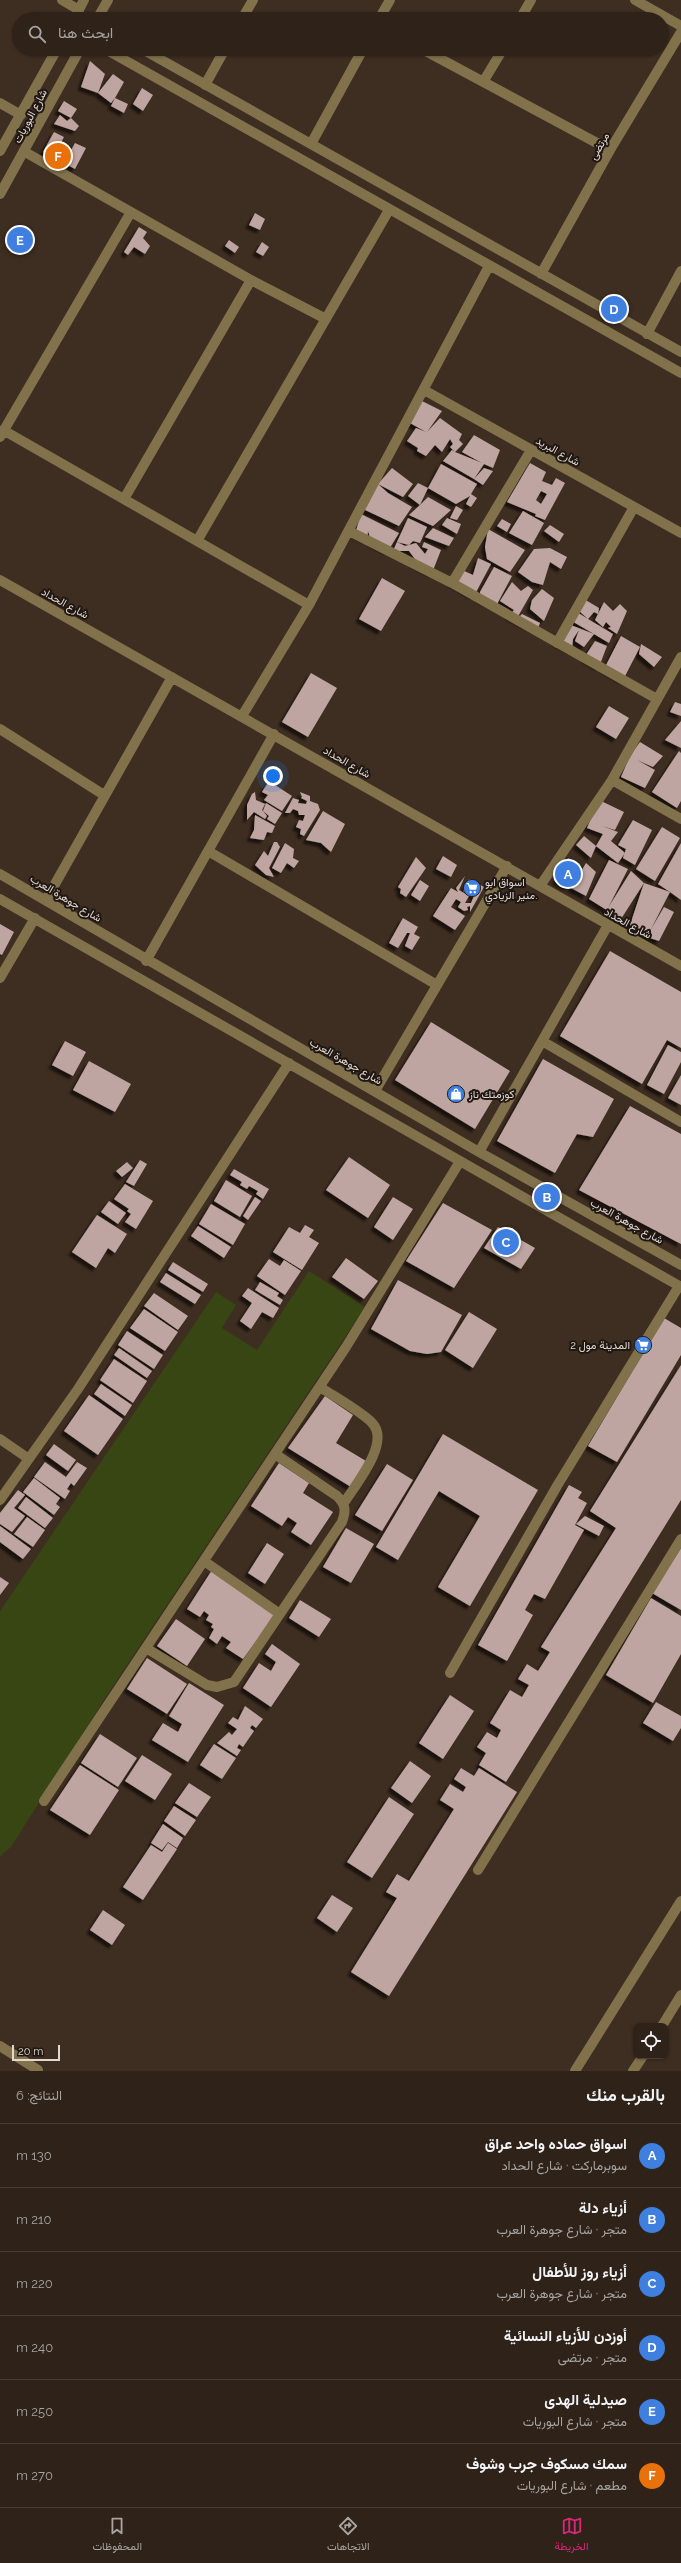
<!DOCTYPE html>
<html lang="ar">
<meta charset="utf-8">
<style>
body{margin:0;font-family:Raleway,Vazirmatn,sans-serif;background:#3a2f26;color:#f1f3f6;direction:rtl}
.controls{position:absolute;right:12px;bottom:12px;display:grid;overflow:hidden;border-radius:8px;box-shadow:0 1px 3px #0004}
.controls button{width:36px;height:36px;display:grid;place-items:center;padding:0;border:0;border-bottom:1px solid #493f38;background:#2e2219;color:#f1f3f6;font:20px sans-serif}
.scale{position:absolute;left:12px;bottom:10px;width:48px;box-sizing:border-box;padding-left:4px;border:2px solid #e3d8d0;border-top:0;font-size:11px;line-height:14px;white-space:nowrap;color:#e3d8d0;-webkit-text-stroke:3px #1f1712;paint-order:stroke}
.you{position:absolute;left:273px;top:776px;width:14px;height:14px;margin:-10px;border:3px solid #fff;border-radius:50%;background:#1a73e8;box-shadow:0 0 0 6px #1a73e833}
.badge{display:grid;place-items:center;width:26px;height:26px;border-radius:50%;background:#db2777;color:#fff;font-size:13px;font-weight:700}
.pin{position:absolute;translate:-50% -50%;border:2px solid #fff;box-shadow:0 1px 4px #0006}
.list{margin:0;padding:0;list-style:none}
h2{display:flex;justify-content:space-between;align-items:center;height:52px;margin:0;padding:0 16px;font-size:17px}
h2 small{font-size:13px;font-weight:400;color:#a7a4a2}
.list li{display:grid;grid-template-columns:26px 1fr auto;gap:12px;align-items:center;box-sizing:border-box;height:64px;padding:0 16px;border-top:1px solid #493f38}
.list b{display:block;font-size:15px;white-space:nowrap}
.list p{margin:0;font-size:13px;white-space:nowrap;color:#a7a4a2}
.list em{font-size:13px;font-style:normal;color:#a7a4a2}
.icon{flex:none;width:22px;height:22px;fill:none;stroke:currentColor;stroke-width:2;stroke-linecap:round;stroke-linejoin:round}
.map{position:relative;flex:none;width:681px;height:2071px;overflow:hidden;direction:ltr}
.search{position:absolute;background:#2e2219;box-shadow:0 1px 3px #0004;left:12px;right:12px;top:12px;height:44px;display:flex;align-items:center;gap:10px;box-sizing:border-box;padding:0 14px;border-radius:22px;color:#a7a4a2;font-size:15px}
.sheet{height:436px;background:#2e2219}
nav{display:flex;justify-content:space-around;align-items:center;box-sizing:border-box;height:56px;border-top:1px solid #493f38;background:#2e2219;font-size:11px;color:#a7a4a2}
nav a{display:grid;justify-items:center;gap:2px}
nav .on{color:#db2777}
.map>svg:first-child{display:block}
</style>
<div class="map">
<svg width="681" height="2071" viewBox="0 0 681 2071">
<defs>
<filter id="shadow"><feDropShadow dx="-3.5" dy="3.5" stdDeviation="1" flood-color="#0009"/></filter>
</defs>
<rect width="100%" height="100%" fill="#3e2d21"/>
<path fill="#384613" d="M309 1271 365 1307 107 1695 11 1847 0 1856V1611L216 1292 236 1305 222 1328 257 1350Z"/>
<path fill="#bfa5a1" fill-rule="evenodd" filter="url(#shadow)" d="M90 61 105 74 98 93 81 87Z
M113 74 124 82 115 98 128 104 124 113 111 106 115 98 111 103 98 93Z
M142 88 153 95 143 111 133 104Z
M64 101 77 109 71 118 58 111Z
M60 115 67 121 71 118 79 126 75 131 54 124Z
M54 132 64 137 53 158 43 152Z
M75 143 86 148 75 169 64 163Z
M255 213 265 219 260 230 249 225Z
M139 227 147 232 143 238 150 246 145 254 134 247 128 255 124 252Z
M229 240 239 247 235 253 225 246Z
M262 242 269 247 263 256 256 252Z
M422 401 442 411 427 432 440 418 462 434 459 440 463 444 455 452 482 463 462 452 474 435 500 450 493 468 484 464 474 479 443 461 452 450 455 452 450 447 453 444 450 439 442 452 435 445 426 456 417 451 418 448 407 441 416 428 426 432 410 423Z
M530 463 546 472 542 481 552 485 556 478 565 483 545 520 535 516 536 514 507 502ZM541 491 547 494 541 504 536 500Z
M441 464 477 484 471 494 477 498 471 507 466 504 470 496 456 504 428 488Z
M392 468 413 484 403 497 378 484Z
M484 468 493 471 483 485 474 479Z
M418 483 428 488 420 505 428 497 451 510 433 526 409 515 420 505 408 496Z
M378 484 388 493 412 507 399 526 361 508Z
M456 506 463 510 457 520 450 518Z
M523 511 544 523 532 545 509 533Z
M361 514 399 533 388 551 372 543 368 531 367 540 355 534Z
M408 518 427 527 420 543 413 541 409 545 397 542 405 546 409 545 416 543 425 554 428 549 422 547 424 542 441 550 432 573 413 563 415 559 409 551H393L397 542Z
M447 518 461 524 457 534 442 525Z
M502 519 511 524 507 532 497 526Z
M550 525 564 534 559 542 544 531Z
M433 528 454 538 449 546 425 537Z
M488 529 525 550 510 572 487 559 485 547Z
M550 548 567 557 561 569 550 562 543 585 532 582 518 572 534 549Z
M478 558 491 564 474 596 452 583 460 569 473 575Z
M494 567 512 576 496 606 480 599V592Z
M382 578 405 591 381 631 359 619Z
M512 582 521 591 528 586 533 590 516 620 522 614 540 623 537 630 516 620 509 616 514 610 500 601Z
M542 589 554 598 544 621 530 609 532 600Z
M584 599 599 608 598 614 594 612 588 619 613 634 609 643 594 634 584 647 575 641 579 630 573 639 572 650 557 643 568 624 594 634 570 620 575 611 588 619 578 610Z
M604 602 613 611 620 604 627 611 617 634 608 628 611 627 606 622 603 627 595 620Z
M621 636 640 647 623 680 604 669Z
M595 641 607 646 599 667 584 658Z
M641 644 662 657 654 667 639 654Z
M311 673 337 688 308 737 282 722Z
M675 702 681 704V716L670 712Z
M609 706 629 718 616 739 596 727Z
M681 721V748L665 740Z
M640 742 663 756 653 767 637 760 655 770 645 788 621 777 630 756Z
M679 751 681 753V801L677 808 652 792Z
M269 781 292 796 282 811 264 800 268 795 262 792Z
M255 792 256 800 265 804 262 810 267 816 265 819 254 812 247 820V805L252 794Z
M300 792 310 796V801L318 804 320 810 304 836 300 834 301 829 296 827 299 820 303 821 305 815H299L298 811 293 809 290 813H285L293 798 299 800 298 803 306 804 307 801 301 798 302 797Z
M599 800 624 812 615 830 602 826 618 832 611 841 625 853 618 863 596 846 603 834 587 828Z
M266 803 282 813 275 824 267 819 269 816 263 811Z
M323 811 345 824 331 852 321 843 306 840Z
M255 815 275 826 272 833 267 832 264 840 250 838 254 830Z
M633 820 652 830 635 865 623 858 626 849 618 845Z
M662 827 680 838 655 881 636 869Z
M584 836 596 846 591 858 576 845Z
M274 842H277L280 847 269 868 274 877 266 875 255 865 264 851 268 856Z
M285 843 294 849 293 858 299 861 294 868 287 863 281 873 272 868Z
M681 843V900L670 892 650 931 664 907 674 912 659 941 647 937 630 925 644 883 621 919 589 899 609 860 628 869 608 908 631 871 644 883 670 892 658 884Z
M443 856 457 865 451 877 436 869Z
M416 857 426 868 406 897 400 893 401 889 398 887Z
M568 858 580 864 568 887 556 881Z
M586 863 596 872 586 896 571 888Z
M465 876 459 890 469 896 465 903H471L474 896 463 891 469 879 484 887 470 912V906L467 907 468 910 464 911 458 907 461 902 456 899 451 907 465 916 455 930 433 916 451 888 458 892 456 888Z
M420 880 429 886 420 901 411 895Z
M403 918 418 927 414 934 420 937 412 950 405 946 410 933H407L398 948 389 943Z
M0 924 14 932 2 955 0 954Z
M610 951 681 992V1048L667 1040 642 1084 560 1036Z
M431 1022 510 1071 475 1129 395 1080Z
M65 1041 86 1052 73 1076 52 1065Z
M668 1045 681 1052V1062L664 1094 647 1085Z
M543 1059 614 1099 593 1137 577 1134 555 1173 497 1141Z
M89 1061 131 1084 115 1112 73 1090Z
M681 1075V1105L668 1098Z
M630 1106 681 1134V1244L579 1190Z
M349 1157 390 1185 368 1218 326 1190Z
M140 1160 147 1164 134 1186 126 1182Z
M127 1162 133 1168 122 1177 116 1171Z
M234 1169 269 1189 263 1199 256 1194 258 1191 249 1186 247 1189 240 1185 242 1182 230 1175Z
M226 1180 252 1196 240 1217 214 1201Z
M125 1184 153 1201 136 1229 125 1222 131 1214 127 1211 129 1209 114 1199Z
M255 1197 261 1201 248 1220 243 1216Z
M393 1197 413 1209 393 1240 374 1227Z
M109 1201 126 1213 118 1224 101 1212Z
M443 1203 492 1230 454 1288 406 1261Z
M211 1204 245 1224 233 1245 199 1224Z
M97 1215 127 1234 115 1253 108 1248 96 1268 72 1252Z
M305 1225 314 1230 309 1237 319 1243 302 1270 273 1252 289 1227 300 1233Z
M198 1226 231 1247 224 1258 191 1236Z
M498 1227 535 1248 521 1269 484 1248Z
M346 1258 378 1281 364 1299 332 1277Z
M269 1259 280 1266 284 1260 301 1271 285 1295 257 1276Z
M173 1262 208 1284 203 1292 168 1270Z
M166 1273 201 1295 195 1304 160 1282Z
M398 1280 462 1315 441 1352 427 1354 410 1351 371 1329Z
M260 1282 279 1293 277 1296 283 1300 280 1305 255 1290Z
M248 1288 279 1308 273 1318 262 1312 251 1329 240 1321 252 1303 242 1296Z
M154 1293 188 1316 178 1330 144 1306Z
M144 1309 178 1332 165 1351 130 1328Z
M469 1312 497 1329 473 1368 445 1350Z
M664 1318 681 1328V1355L617 1462 588 1446Z
M127 1331 163 1355 154 1369 118 1345Z
M119 1348 152 1371 147 1378 114 1355Z
M114 1359 147 1381 133 1403 100 1380Z
M681 1365V1500L506 1782 479 1765 486 1753 477 1747 487 1732 497 1738 501 1730 490 1723 510 1690 522 1697 529 1685 518 1679 527 1664 538 1671 550 1652 541 1647 616 1528 590 1511Z
M101 1384 132 1405 125 1416 94 1394Z
M89 1395 123 1419 98 1455 64 1431Z
M325 1396 353 1415 336 1443 366 1461 351 1487 288 1448Z
M443 1434 538 1490 470 1606 438 1587 480 1516 439 1491 398 1560 376 1547Z
M54 1444 76 1460 68 1471 46 1455Z
M45 1462 66 1477 77 1462 87 1468 74 1486 71 1483 67 1489 70 1491 65 1499 34 1477Z
M279 1463 309 1483 303 1493 333 1512 311 1545 291 1532 297 1523 288 1517 282 1526 251 1506Z
M387 1464 413 1480 382 1531 355 1515Z
M34 1478 60 1498 56 1504 60 1507 54 1515 23 1492Z
M569 1485 582 1492 578 1498 587 1503 575 1525 584 1530 545 1599 534 1594 525 1610 533 1615 507 1661 478 1645Z
M18 1490 25 1495 14 1508 25 1516 12 1532 0 1524V1513Z
M26 1497 53 1518 45 1528 18 1508Z
M585 1516 604 1526 599 1536 576 1524Z
M27 1517 45 1530 33 1547 14 1534Z
M0 1526 31 1549 23 1559 0 1542Z
M346 1528 374 1544 351 1583 323 1567Z
M267 1543 284 1554 265 1584 248 1573Z
M681 1548V1610L652 1593Z
M212 1570 277 1613 243 1659 226 1648 231 1642 222 1636 217 1644 209 1638 214 1629 211 1627 213 1624 206 1620 209 1615 204 1611 200 1617 187 1609Z
M0 1577 9 1583 0 1595Z
M651 1598 681 1616V1654L653 1703 606 1675Z
M300 1600 331 1619 319 1637 289 1618Z
M176 1619 205 1639 187 1666 157 1646Z
M272 1644 300 1664 271 1707 243 1688 259 1663 271 1671 276 1662 265 1654Z
M147 1658 187 1684 167 1714 127 1689Z
M189 1683 224 1705 188 1762 152 1740 163 1723 178 1732 182 1724 169 1716Z
M450 1695 474 1711 443 1759 419 1743Z
M656 1702 681 1716V1728L673 1741 643 1723Z
M245 1706 263 1719 256 1728 252 1725 250 1728 254 1731 243 1747 239 1744 237 1748 241 1750 237 1756 217 1743 229 1732 232 1735 237 1729 228 1723 233 1717 238 1720Z
M100 1734 137 1758 118 1787 81 1763Z
M214 1744 236 1758 222 1779 200 1765Z
M142 1755 172 1774 155 1800 125 1781Z
M410 1761 431 1776 412 1803 391 1788Z
M80 1765 119 1790 90 1835 50 1810Z
M461 1768 474 1776 479 1768 517 1792 389 1996 351 1972 397 1898 386 1892 397 1874 409 1881 454 1809 440 1800 450 1784 463 1792 466 1787 454 1779Z
M189 1783 211 1797 197 1817 175 1803Z
M389 1797 414 1814 372 1878 347 1862Z
M174 1806 196 1820 185 1836 164 1821Z
M163 1824 183 1838 177 1848 168 1842 162 1850 151 1843Z
M168 1843 177 1849 143 1900 123 1887 151 1845 162 1852Z
M332 1895 353 1908 337 1932 317 1918Z
M103 1910 125 1925 112 1945 90 1930Z"/>
<g fill="none" stroke-linecap="round" stroke-linejoin="round">
<path stroke="#81724c" stroke-width="10" d="M62 0 79 10
M635 0 681 26
M74 19 84 0
M97 19 108 0
M242 19 253 0
M379 19 390 0
M520 19 531 0
M105 49 681 373
M142 49 681 352
M422 49 610 150
M483 82 503 49
M205 85 225 49
M0 103 21 115
M311 144 363 49
M0 151 57 49
M25 152 251 280 326 319
M0 194 80 49
M541 274 610 150 681 32
M647 334 681 271
M424 390 681 533
M3 430 309 605
M0 437 131 212
M124 499 251 280
M349 531 452 583 657 699
M197 541 389 210
M0 580 681 966
M452 583 531 450
M557 643 634 507
M242 716 309 605 489 266
M0 729 104 795
M612 780 681 819
M208 851 437 985
M0 874 479 1152 681 1265
M540 886 612 780 681 657
M0 899 681 1287
M46 900 172 677
M146 961 274 734
M0 978 35 918
M542 1041 681 1122
M375 1091 507 866
M479 1152 608 925
M320 1387C333 1396 364 1413 373 1424 390 1444 355 1485 344 1503
M0 1439 29 1459
M0 1500 78 1389 289 1063
M204 1561 280 1614
M146 1648 207 1685 217 1687 234 1682 342 1522C346 1511 346 1505 337 1496L275 1454
M450 1673 557 1486 679 1286
M44 1801 346 1347 459 1163
M478 1870 681 1539
M662 2026 681 1995
M0 2046 38 2070
M575 2071 681 1901
M633 2071 643 2056"/>
</g>
<defs>
<symbol id="supermarket-disc" viewBox="-11 -11 22 22"><circle r="9.5" fill="#3f7fe0" stroke="#1f1712"/><path d="M-6-5.5h2.5l.6 2H6L4.5 2H-2.5L-4.4-4H-6ZM-1.5 3.2a1.3 1.3 0 1 0 .1 0ZM3 3.2a1.3 1.3 0 1 0 .1 0Z" fill="#fff"/></symbol>
<symbol id="shop-disc" viewBox="-11 -11 22 22"><circle r="9.5" fill="#3f7fe0" stroke="#1f1712"/><path d="M-5-2.5h2.3a2.7 3.5 0 0 1 5.4 0H5L5.5 6h-11ZM-1.5-2.5h3a1.5 2.3 0 0 0-3 0Z" fill="#fff"/></symbol>
</defs>
<g fill-rule="evenodd">
<use href="#supermarket-disc" x="462" y="878" width="20" height="20"/>
<use href="#shop-disc" x="446" y="1084" width="20" height="20"/>
<use href="#supermarket-disc" x="633" y="1335" width="20" height="20"/>
</g>
<g text-anchor="middle" stroke-width="4" stroke-linejoin="round" paint-order="stroke">
<g font-size="11" fill="#e3d8d0" stroke="#1f1712">
<text transform="translate(30 116) rotate(-62)" y="4">شارع البوريات</text>
<text transform="translate(599 146) rotate(-60)" y="4">مرتضى</text>
<text transform="translate(558 451) rotate(29)" y="4">شارع البريد</text>
<text transform="translate(65 603) rotate(29)" y="4">شارع الحداد</text>
<text transform="translate(347 762) rotate(30)" y="4">شارع الحداد</text>
<text transform="translate(66 898) rotate(31)" y="4">شارع جوهرة العرب</text>
<text transform="translate(628 923) rotate(29)" y="4">شارع الحداد</text>
<text transform="translate(346 1061) rotate(30)" y="4">شارع جوهرة العرب</text>
<text transform="translate(627 1221) rotate(29)" y="4">شارع جوهرة العرب</text>
</g>
<g font-size="11" fill="#e3d8d0" stroke="#1f1712" text-anchor="start">
<text x="485" y="886">اسواق ابو<tspan x="485" dy="13">منير الزيادي.</tspan></text>
<text x="469" y="1098">كوزمتك ناز</text>
<text x="630" y="1349" text-anchor="end">المدينة مول 2</text>
</g>
</g>
</svg>
<div class="controls">
<button><svg class="icon" aria-label="locate" viewBox="0 0 24 24"><circle cx="12" cy="12" r="6"/><path d="M12 2v4M12 18v4M2 12h4M18 12h4"/></svg></button>
</div>
<div class="scale">20 m</div>
<div class="you"></div>
<div class="pin badge" style="left:568px;top:874px;background:#3f7fe0">A</div>
<div class="pin badge" style="left:547px;top:1197px;background:#3f7fe0">B</div>
<div class="pin badge" style="left:506px;top:1242px;background:#3f7fe0">C</div>
<div class="pin badge" style="left:614px;top:309px;background:#3f7fe0">D</div>
<div class="pin badge" style="left:20px;top:240px;background:#3f7fe0">E</div>
<div class="pin badge" style="left:58px;top:156px;background:#e8710a">F</div>
<div class="search"><svg class="icon" aria-label="search" viewBox="0 0 24 24"><circle cx="10" cy="10" r="6"/><path d="M15 15l6 6"/></svg>ابحث هنا</div>
</div>
<section class="sheet">
<h2>بالقرب منك<small>النتائج: 6</small></h2>
<ul class="list">
<li><span class="badge" style="background:#3f7fe0">A</span><div><b>اسواق حماده واحد عراق</b><p>سوبرماركت · شارع الحداد</p></div><em>130 m</em></li>
<li><span class="badge" style="background:#3f7fe0">B</span><div><b>أزياء دلة</b><p>متجر · شارع جوهرة العرب</p></div><em>210 m</em></li>
<li><span class="badge" style="background:#3f7fe0">C</span><div><b>أزياء روز للأطفال</b><p>متجر · شارع جوهرة العرب</p></div><em>220 m</em></li>
<li><span class="badge" style="background:#3f7fe0">D</span><div><b>أوزدن للأزياء النسائية</b><p>متجر · مرتضى</p></div><em>240 m</em></li>
<li><span class="badge" style="background:#3f7fe0">E</span><div><b>صيدلية الهدى</b><p>متجر · شارع البوريات</p></div><em>250 m</em></li>
<li><span class="badge" style="background:#e8710a">F</span><div><b>سمك مسكوف جرب وشوف</b><p>مطعم · شارع البوريات</p></div><em>270 m</em></li>
</ul>
</section>
<nav>
<a class="on"><svg class="icon" aria-label="map" viewBox="0 0 24 24"><path d="M3 6l6-2 6 2 6-2v14l-6 2-6-2-6 2zM9 4v14M15 6v14"/></svg>الخريطة</a>
<a><svg class="icon" aria-label="directions" viewBox="0 0 24 24"><path d="M12 3l9 9-9 9-9-9zM9 14v-3h6M13 9l2 2-2 2"/></svg>الاتجاهات</a>
<a><svg class="icon" aria-label="saved" viewBox="0 0 24 24"><path d="M7 4h10v16l-5-4-5 4z"/></svg>المحفوظات</a>
</nav>
